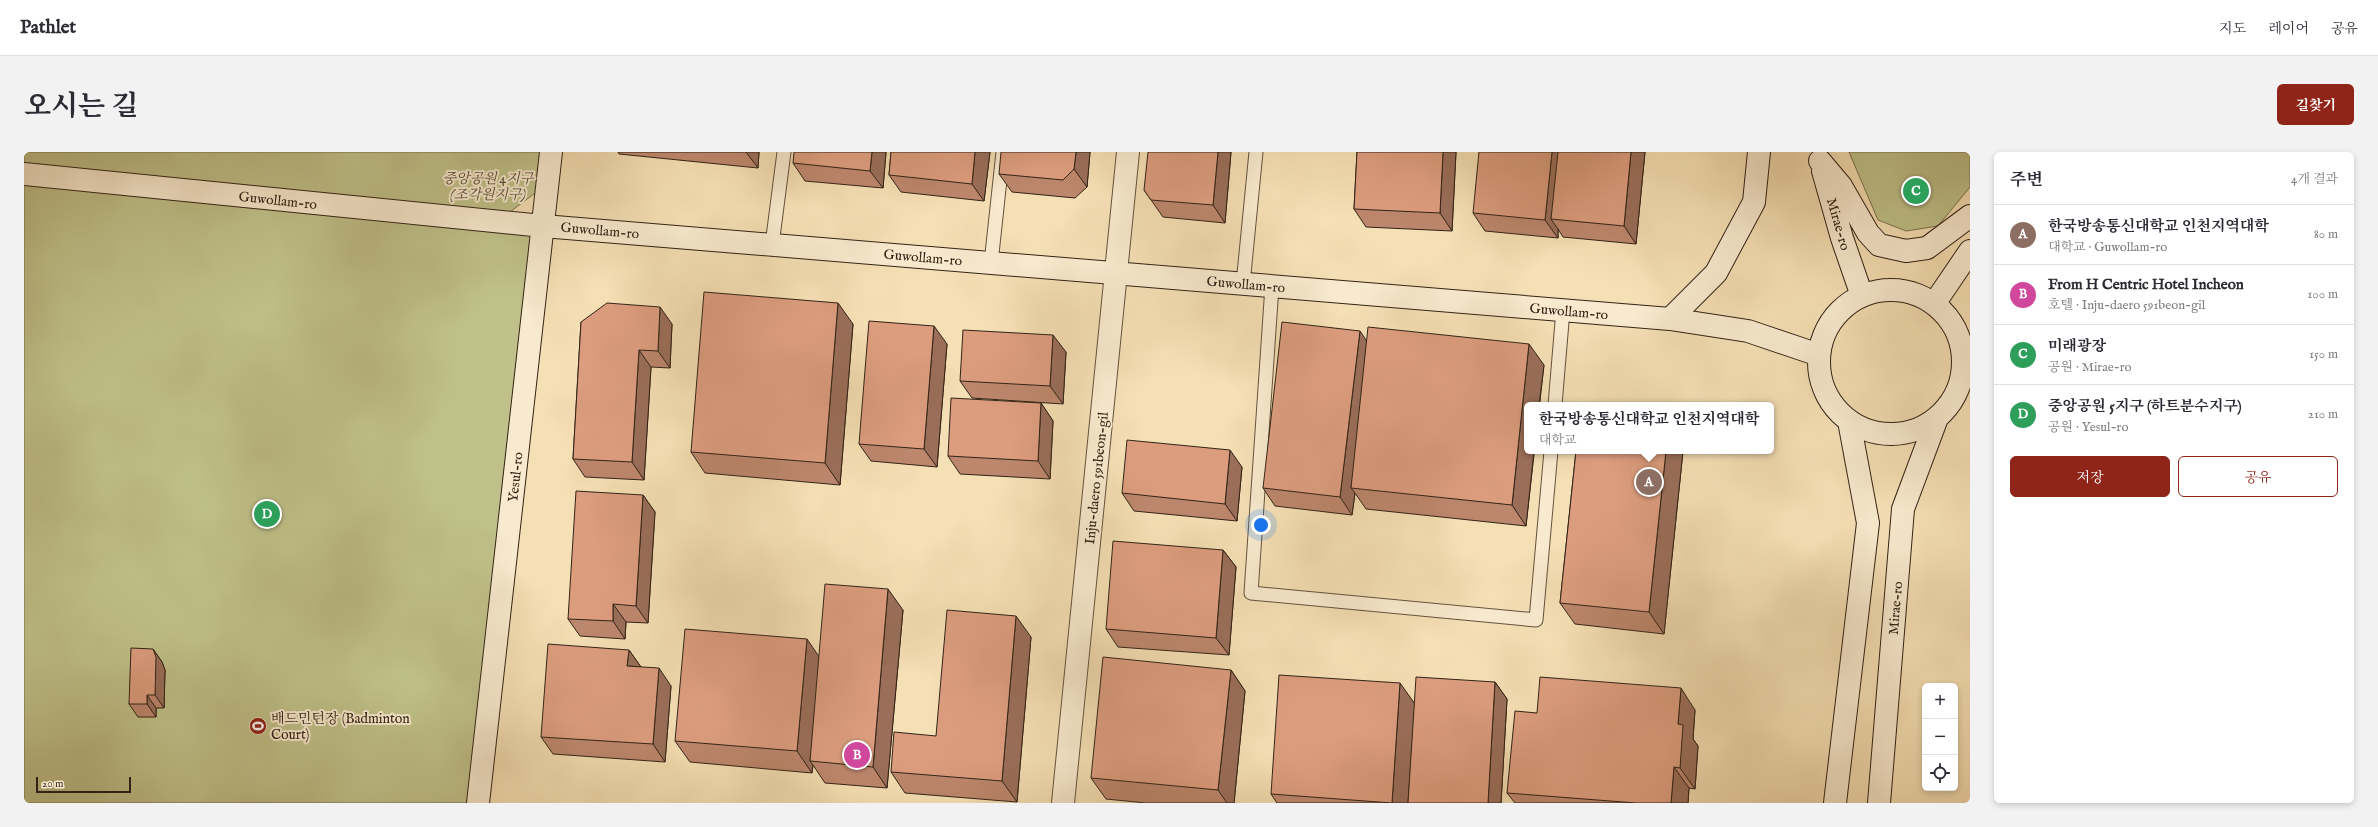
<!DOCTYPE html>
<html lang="ko">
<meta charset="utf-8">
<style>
body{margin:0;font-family:"IM FELL English","Noto Serif KR",serif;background:#f2f2f3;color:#2b2b33}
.controls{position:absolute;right:12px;bottom:12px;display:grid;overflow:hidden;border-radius:6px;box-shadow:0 2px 6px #0003}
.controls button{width:36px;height:36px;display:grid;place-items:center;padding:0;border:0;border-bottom:1px solid #e1e1e2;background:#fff;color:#2b2b33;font:20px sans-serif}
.scale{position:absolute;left:12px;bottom:10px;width:95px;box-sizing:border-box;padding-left:4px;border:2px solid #322316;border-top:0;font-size:11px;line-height:14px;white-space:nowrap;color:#322316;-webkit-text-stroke:3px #f8eace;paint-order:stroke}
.you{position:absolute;left:1237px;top:373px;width:14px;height:14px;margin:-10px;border:3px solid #fff;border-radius:50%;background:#1a73e8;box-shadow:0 0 0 6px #1a73e833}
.badge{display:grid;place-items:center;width:26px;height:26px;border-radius:50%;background:#8f2418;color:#fff;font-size:13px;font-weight:700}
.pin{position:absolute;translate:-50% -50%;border:2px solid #fff;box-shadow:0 1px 4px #0006}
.popup{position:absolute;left:1500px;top:250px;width:250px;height:52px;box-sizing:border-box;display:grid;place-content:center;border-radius:6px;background:#fff;filter:drop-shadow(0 1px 3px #0005);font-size:13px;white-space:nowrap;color:#7c7c81}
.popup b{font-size:15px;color:#2b2b33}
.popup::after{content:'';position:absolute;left:50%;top:100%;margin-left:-8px;border:8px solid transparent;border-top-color:#fff}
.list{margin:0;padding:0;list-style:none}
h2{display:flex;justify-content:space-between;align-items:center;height:52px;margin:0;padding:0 16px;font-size:17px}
h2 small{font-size:13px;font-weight:400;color:#7c7c81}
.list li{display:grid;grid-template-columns:26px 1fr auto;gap:12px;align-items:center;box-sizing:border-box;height:60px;padding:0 16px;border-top:1px solid #e1e1e2}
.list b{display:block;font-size:15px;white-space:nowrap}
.list p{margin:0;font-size:13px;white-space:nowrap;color:#7c7c81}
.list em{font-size:13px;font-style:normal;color:#7c7c81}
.actions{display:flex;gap:8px;padding:12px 16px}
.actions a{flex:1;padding:9px 0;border:1px solid #8f2418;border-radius:6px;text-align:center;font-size:14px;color:#8f2418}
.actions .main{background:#8f2418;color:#fff}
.icon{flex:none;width:22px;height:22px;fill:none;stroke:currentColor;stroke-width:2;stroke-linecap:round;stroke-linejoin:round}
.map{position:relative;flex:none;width:1946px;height:651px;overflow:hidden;border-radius:6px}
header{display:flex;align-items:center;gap:24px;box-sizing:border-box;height:56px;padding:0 20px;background:#fff;border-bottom:1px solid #e1e1e2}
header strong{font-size:19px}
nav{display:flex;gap:22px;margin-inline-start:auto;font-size:14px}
.intro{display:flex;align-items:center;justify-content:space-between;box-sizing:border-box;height:96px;padding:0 24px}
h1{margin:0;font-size:28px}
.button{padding:10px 18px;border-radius:6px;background:#8f2418;color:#fff;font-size:14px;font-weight:700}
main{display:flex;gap:24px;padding:0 24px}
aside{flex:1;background:#fff;border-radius:6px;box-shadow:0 2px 6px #0003}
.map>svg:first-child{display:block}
</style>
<header>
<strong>Pathlet</strong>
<nav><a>지도</a><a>레이어</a><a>공유</a></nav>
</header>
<div class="intro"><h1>오시는 길</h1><a class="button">길찾기</a></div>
<main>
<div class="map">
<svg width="1946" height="651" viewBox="0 0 1946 651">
<rect width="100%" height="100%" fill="#f5dfb4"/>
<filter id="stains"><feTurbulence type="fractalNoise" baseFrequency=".005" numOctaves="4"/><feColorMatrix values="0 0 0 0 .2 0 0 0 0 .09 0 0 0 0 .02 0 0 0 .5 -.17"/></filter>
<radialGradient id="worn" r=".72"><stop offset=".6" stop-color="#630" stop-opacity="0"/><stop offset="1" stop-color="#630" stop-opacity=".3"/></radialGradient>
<path fill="#c0c18a" stroke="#797250" d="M0 0H527L523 32 474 69 519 74 454 651H0V33L138 37 0 22Z
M1825 0H1946V35L1914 74 1882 79 1854 68Z"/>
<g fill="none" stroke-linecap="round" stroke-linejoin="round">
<defs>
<path id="lane" d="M748 93 760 0
M967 111 979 0
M1219 132 1232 0
M1248 134 1227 441 1512 468 1527 299
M1531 253 1539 158"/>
<path id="street" d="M1039 651 1104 0"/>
<path id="secondary" d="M1796 9 1817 34 1844 81 1855 93 1882 99 1903 96 1946 64
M1799 19 1818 86 1838 144
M0 22 519 74 1646 167 1724 179 1795 203
M1795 210a72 72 0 1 1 144 0a72 72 0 1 1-144 0Z
M1910 152 1946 99
M1646 167 1692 121 1730 50 1735 0
M454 651 527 0
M1811 651 1844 371 1825 269
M1855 651 1879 357 1913 266"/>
</defs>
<use href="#lane" stroke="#63523e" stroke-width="15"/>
<use href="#street" stroke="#63523e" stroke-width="24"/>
<use href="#secondary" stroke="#322316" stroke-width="24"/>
<use href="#lane" stroke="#f8eace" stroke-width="13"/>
<use href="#street" stroke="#f8eace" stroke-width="22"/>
<use href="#secondary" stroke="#f8eace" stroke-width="22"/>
</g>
<path fill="#bd876d" stroke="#322316" d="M594 0H735L734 16 595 2Z
M862 0 859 36 781 29 769 11Z
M867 0H966L960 49 877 40 865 23Z
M1066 0 1063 35 1051 46 988 40 975 22Z
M1207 0 1201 71 1139 65 1120 38Z
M1333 0H1432L1428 79 1342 75 1330 57Z
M1621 0 1612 92 1539 85 1534 77V86L1461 79 1449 61Z
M557 170 648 172 646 216 627 215 620 328 561 325 549 307Z
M829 172 816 333 681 321 667 300Z
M1343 189 1520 213 1502 374 1342 357 1331 341 1328 363 1251 354 1239 336Z
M923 192 913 315 847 309 835 292Z
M1042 200 1039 252 948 246 936 229Z
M1017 251 1029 269 1026 327 936 322 924 304Z
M1552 299H1659L1640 482 1551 472 1536 451Z
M1218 315 1213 369 1110 359 1098 341Z
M619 343 631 360 624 471 602 470 601 487 556 484 544 467Z
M1199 398 1212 415 1205 503 1094 495 1082 477Z
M879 458 863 636 801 631 789 613 788 621 666 610 651 589 795 505Z
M1007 485 993 650 881 641 867 620 912 584Z
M129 497 138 510 141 518 140 556H132V565H114L105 552Z
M605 498 617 515 647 534 641 610 529 602 517 585Z
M1207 518 1221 539 1210 651H1122L1082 647 1067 626Z
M1471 530 1483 547 1477 651H1253L1247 642 1390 550Z
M1671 558 1669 587 1674 594 1671 637 1665 636 1664 651H1491L1483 641 1513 561Z"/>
<path fill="#9a6e59" stroke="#322316" d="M722 0H735L734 16Z
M848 0H862L859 36 846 19Z
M951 0H966L960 49 948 32Z
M1052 0H1066L1063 35 1050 17Z
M1194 0H1207L1201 71 1189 53Z
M1419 0H1432L1428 79 1416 61Z
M1528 0H1542L1527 67 1534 77V86L1521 68Z
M1607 0H1621L1612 92 1600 74Z
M814 151 829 172 816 333 801 311Z
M636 155 648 172 646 216 634 199Z
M910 174 923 192 913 315 900 297Z
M1336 179 1348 197 1327 336 1331 341 1328 363 1316 345Z
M1029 183 1042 200 1039 252 1026 234Z
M1505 192 1520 213 1515 253H1503V299H1510L1502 374 1488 353Z
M615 198 627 215 620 328 608 310Z
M1017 251 1029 269 1026 327 1014 309Z
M1206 298 1218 315 1213 369 1201 352Z
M1642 299H1659L1640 482 1625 460Z
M619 343 631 360 624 471 612 454Z
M1199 398 1212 415 1205 503 1192 486Z
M864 437 879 458 863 636 849 615Z
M589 452 602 470 601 487 589 469Z
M992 464 1007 485 993 650 978 629Z
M783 487 798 509 786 609 789 613 788 621 773 599Z
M129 497 138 510 141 518 140 556 131 543Z
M605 498 617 515 603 514Z
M635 516 647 534 641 610 629 592Z
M1207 518 1221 539 1210 651H1203L1194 638Z
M1471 530 1483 547 1477 651H1464Z
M1376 531 1391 552 1384 651H1368Z
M1657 536 1671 558 1669 587 1674 594 1671 637 1656 616 1654 572Z
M123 543 132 556V565L123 552Z
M1650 615 1665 636 1664 651H1647Z"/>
<path fill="#dc9d7f" stroke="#322316" d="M770 0H848L846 19 769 11Z
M867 0H951L948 32 865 23Z
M977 0H1052L1050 17 1039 28 975 22Z
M1124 0H1194L1189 53 1127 48 1120 38Z
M1333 0H1419L1416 61 1330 57Z
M1455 0H1528L1521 68 1449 61Z
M1534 0H1607L1600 74 1527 67Z
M680 140 814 151 801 311 667 300Z
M583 151 636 155 634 199 615 198 608 310 549 307 557 170Z
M845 169 910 174 900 297 835 292Z
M1258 170 1336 179 1316 345 1239 336Z
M1344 175 1505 192 1488 353 1327 336Z
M939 178 1029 183 1026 234 936 229Z
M927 246 1017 251 1014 309 924 304Z
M1103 288 1206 298 1201 352 1098 341Z
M1552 299H1642L1625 460 1536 451Z
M552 339 619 343 612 454 589 452V469L544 467Z
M1089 389 1199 398 1192 486 1082 477Z
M801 432 864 437 849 615 786 609Z
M923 458 992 464 978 629 867 620 870 580 912 584Z
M661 477 783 487 773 599 651 589Z
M524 492 605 498 603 514 635 516 629 592 517 585Z
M107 496 129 497 132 505 131 543H123V552H105Z
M1079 505 1207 518 1194 638 1067 626Z
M1255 523 1376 531 1368 651 1247 642Z
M1392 525 1471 530 1464 651H1384Z
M1516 525 1657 536 1654 572 1659 573 1656 616 1650 615 1647 651H1612L1483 641 1491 559 1513 561Z"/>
<defs>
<symbol id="stadium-disc" viewBox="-11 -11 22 22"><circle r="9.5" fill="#8f2418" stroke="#f8eace"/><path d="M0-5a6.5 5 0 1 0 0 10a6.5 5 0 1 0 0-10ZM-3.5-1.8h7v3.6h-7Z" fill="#fff"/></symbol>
</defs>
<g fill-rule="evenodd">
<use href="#stadium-disc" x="224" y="564" width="20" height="20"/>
</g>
<g text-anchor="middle" stroke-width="4" stroke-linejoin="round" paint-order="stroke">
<g font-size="14" font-style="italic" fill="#564a33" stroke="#f8eace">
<text x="464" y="31">중앙공원 4지구<tspan x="464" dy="16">(조각원지구)</tspan></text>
</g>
<g font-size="14" fill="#322316" stroke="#f8eace">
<text transform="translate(254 48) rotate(6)" y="5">Guwollam-ro</text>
<text transform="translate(1815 72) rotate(74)" y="5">Mirae-ro</text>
<text transform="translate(576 78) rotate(5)" y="5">Guwollam-ro</text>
<text transform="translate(899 105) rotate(5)" y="5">Guwollam-ro</text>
<text transform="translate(1222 132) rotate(5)" y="5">Guwollam-ro</text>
<text transform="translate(1545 159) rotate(5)" y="5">Guwollam-ro</text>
<text transform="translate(491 325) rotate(-84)" y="5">Yesul-ro</text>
<text transform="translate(1072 326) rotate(-84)" y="5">Inju-daero 591beon-gil</text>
<text transform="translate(1871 456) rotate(-85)" y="5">Mirae-ro</text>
</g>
<g font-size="14" fill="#322316" stroke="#f8eace" text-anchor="start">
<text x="247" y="571">배드민턴장 (Badminton<tspan x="247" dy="16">Court)</tspan></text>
</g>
</g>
<rect width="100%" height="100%" filter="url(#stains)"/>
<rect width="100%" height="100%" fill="url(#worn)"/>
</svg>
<div class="controls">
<button>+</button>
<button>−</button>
<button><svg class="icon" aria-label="locate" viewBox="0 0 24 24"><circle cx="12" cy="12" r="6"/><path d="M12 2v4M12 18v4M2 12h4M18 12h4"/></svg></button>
</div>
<div class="scale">20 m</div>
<div class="you"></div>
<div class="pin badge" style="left:1625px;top:330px;background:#8d6e63">A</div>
<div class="popup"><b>한국방송통신대학교 인천지역대학</b>대학교</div>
<div class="pin badge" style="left:833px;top:603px;background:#d1479c">B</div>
<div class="pin badge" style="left:1892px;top:39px;background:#2e9e5b">C</div>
<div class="pin badge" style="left:243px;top:362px;background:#2e9e5b">D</div>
</div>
<aside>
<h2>주변<small>4개 결과</small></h2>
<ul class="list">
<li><span class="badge" style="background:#8d6e63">A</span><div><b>한국방송통신대학교 인천지역대학</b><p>대학교 · Guwollam-ro</p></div><em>80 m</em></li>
<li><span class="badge" style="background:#d1479c">B</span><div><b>From H Centric Hotel Incheon</b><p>호텔 · Inju-daero 591beon-gil</p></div><em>100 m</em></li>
<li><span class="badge" style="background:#2e9e5b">C</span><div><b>미래광장</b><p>공원 · Mirae-ro</p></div><em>150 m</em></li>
<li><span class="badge" style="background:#2e9e5b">D</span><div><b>중앙공원 5지구 (하트분수지구)</b><p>공원 · Yesul-ro</p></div><em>210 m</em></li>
</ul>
<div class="actions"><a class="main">저장</a><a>공유</a></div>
</aside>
</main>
